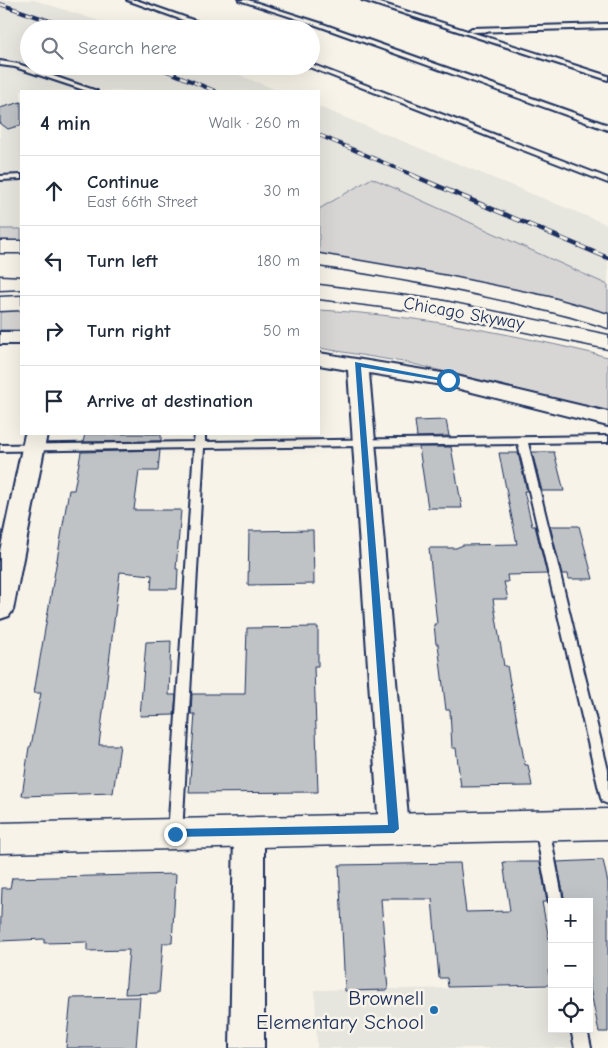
<!DOCTYPE html>
<meta charset="utf-8">
<style>
body{margin:0;font-family:"Comic Neue",sans-serif;background:#f6f6f7;color:#1f2937}
.controls{position:absolute;right:15px;bottom:15px;display:grid;overflow:hidden;border-radius:0px;box-shadow:0 5px 20px #0002}
.controls button{width:45px;height:45px;display:grid;place-items:center;padding:0;border:0;border-bottom:1px solid #e0e1e3;background:#fff;color:#1f2937;font:25px sans-serif}
.stop{position:absolute;width:15px;height:15px;margin:-11px;border:4px solid #1f6fb2;border-radius:50%;background:#fff}
.stop.end{background:#1f6fb2;border-color:#fff;box-shadow:0 1px 5px #0008}
.list{margin:0;padding:0;list-style:none}
h2{display:flex;justify-content:space-between;align-items:center;height:65px;margin:0;padding:0 20px;font-size:21px}
h2 small{font-size:16px;font-weight:400;color:#747a83}
.list li{display:grid;grid-template-columns:32px 1fr auto;gap:15px;align-items:center;box-sizing:border-box;height:70px;padding:0 20px;border-top:1px solid #e0e1e3}
.list b{display:block;font-size:19px;white-space:nowrap}
.list p{margin:0;font-size:16px;white-space:nowrap;color:#747a83}
.list em{font-size:16px;font-style:normal;color:#747a83}
.icon{flex:none;width:28px;height:28px;fill:none;stroke:currentColor;stroke-width:2;stroke-linecap:round;stroke-linejoin:round}
.map{position:relative;flex:none;width:608px;height:1048px;overflow:hidden}
.search{position:absolute;background:#fff;box-shadow:0 5px 20px #0002;left:20px;top:20px;width:300px;height:55px;display:flex;align-items:center;gap:12px;box-sizing:border-box;padding:0 18px;border-radius:28px;color:#747a83;font-size:19px}
.panel{position:absolute;background:#fff;box-shadow:0 5px 20px #0002;left:20px;top:90px;width:300px;height:345px;border-radius:0px}
.map>svg:first-child{display:block}
</style>
<div class="map">
<svg width="608" height="1048" viewBox="0 0 608 1048">
<rect width="100%" height="100%" fill="#f7f3e8"/>
<filter id="ink" filterUnits="userSpaceOnUse"><feTurbulence type="fractalNoise" baseFrequency=".02" numOctaves="2"/><feDisplacementMap in="SourceGraphic" scale="10" xChannelSelector="R" yChannelSelector="G"/><feConvolveMatrix kernelMatrix="1 2 1 2 8 2 1 2 1" color-interpolation-filters="sRGB"/></filter>
<g filter="url(#ink)">
<path fill="#e6e5de" d="M0 0H34L124 29H29V66H217L279 91H21V229H0Z
M319 107 608 225V285L373 178 319 209Z
M552 987V1029H569L572 1048H317L315 990Z"/>
<path fill="#d7d6d4" stroke="#798299" d="M372 178 608 285V314L443 276 319 254V209Z
M0 229H21V241H0Z
M21 310V330H0V311Z
M319 310C416 315 514 334 608 357V411L409 363 319 348Z"/>
<path fill="#c0c3c5" stroke="#1b2f5e" d="M21 102V125L8 129 0 123V108Z
M446 420 449 436 417 437 415 421Z
M85 434H161V441L83 442Z
M419 447H451L462 508H428Z
M160 450 158 471H139L134 510H181L176 569H178L177 589H151L152 575 120 572 99 745H120L113 793 22 796 29 747 31 746 41 693H34L69 490H74L81 452Z
M532 452H554L564 491H542Z
M499 453H518L527 491H524L532 526H535L547 574 507 575 508 582H504L508 599H493L504 666H507L525 765H528L532 786 461 787 456 748H452L450 710H446L438 644H436L434 624H437L429 548H456L463 545 517 544Z
M550 526H579L593 579H569L568 574H562Z
M313 530 314 584 248 585 249 531Z
M318 627V666H314L318 792 189 793 195 714H191L192 694H245L247 628Z
M171 641 169 695H176L174 715 140 716 146 642Z
M603 860 608 883V1032H599L589 983V902H565L557 862Z
M503 862H540L547 902H542L552 955V970H548L551 985 448 987 447 978H439L432 899H381L388 990 345 991 339 865 460 863 466 912 510 911Z
M176 874 172 943H163L159 993 125 994 129 950 87 951V942L44 943V939L0 941 2 888H10L12 878Z
M140 997 136 1048H66L71 998Z"/>
<g fill="none" stroke-linecap="round" stroke-linejoin="round">
<defs>
<path id="service" d="M127 0H136L218 29H208Z
M239 0H248L320 23 608 125V130L316 25Z
M362 0H371L608 76V80Z
M608 24V28L472 32 469 30 472 28Z
M0 61 18 64 97 91H87L15 67 0 65Z
M311 64 608 178V183L309 67Z
M21 175V179L0 180V176Z
M195 434H205V442L608 436V442L528 443 608 770V804L603 802 601 798 518 444 204 448 182 834 180 838 175 840 170 838 168 834 194 448 0 451V445L194 442Z
M542 821 547 823 549 827 563 902H552V907L549 902 535 827 537 823Z
M571 1029H587L591 1048H575Z"/>
<path id="minor" d="M0 332H21V344H0Z
M319 353 448 374 608 412V426L448 386 369 373 409 829 405 838 394 842 383 838 379 829 348 370 319 365Z
M25 434H47L13 610 9 616 0 619V551Z
M249 819 260 823 264 832V1048H230L234 832 238 823Z"/>
<path id="tertiary" d="M608 809V839L0 853V823Z"/>
<path id="motorway" d="M0 241H21V253H0Z
M319 254 447 276 549 297 608 314V328C591 323 574 317 556 313 478 293 398 278 319 266Z
M0 276 21 277V289L0 290Z
M319 285 439 300 608 335V349L439 314 319 299Z
M21 296V310L0 311V297Z"/>
</defs>
<use href="#service" stroke="#1b2f5e" stroke-width="4"/>
<use href="#minor" stroke="#1b2f5e" stroke-width="4"/>
<use href="#tertiary" stroke="#1b2f5e" stroke-width="3"/>
<use href="#motorway" stroke="#1b2f5e" stroke-width="3"/>
<use href="#service" fill="#f7f3e8" fill-rule="evenodd"/>
<use href="#minor" fill="#f7f3e8" fill-rule="evenodd"/>
<use href="#tertiary" fill="#f7f3e8" fill-rule="evenodd"/>
<use href="#motorway" fill="#f7f3e8" fill-rule="evenodd"/>
<defs>
<path id="rail-far1" d="M0 4 73 29
M155 66 215 91
M319 135 415 176"/>
<path id="rail" d="M412 175 608 258"/>
</defs>
<use href="#rail-far1" stroke="#1b2f5e" stroke-width="4"/>
<use href="#rail" stroke="#1b2f5e" stroke-width="4.5"/>
<use href="#rail-far1" stroke="#f7f3e8" stroke-width="2.5" stroke-dasharray="7" stroke-linecap="butt"/>
<use href="#rail" stroke="#f7f3e8" stroke-width="3" stroke-dasharray="9" stroke-linecap="butt"/>
</g>
</g>
<path fill="#1f6fb2" d="M355 362 451 380 448 382 361 367 399 829 394 833 171 837 170 834 171 831 175 829 388 825Z"/>
<circle fill="#1f6fb2" stroke="#f7f3e8" stroke-width="2" cx="434" cy="1010" r="5"/>
<g text-anchor="middle" stroke-width="5" stroke-linejoin="round" paint-order="stroke">
<g font-size="18" fill="#1b2f5e" stroke="#f7f3e8">
<text transform="translate(464 313) rotate(10)" y="6">Chicago Skyway</text>
</g>
<g font-size="21" fill="#1b2f5e" stroke="#f7f3e8" text-anchor="end">
<text x="424" y="1005">Brownell<tspan x="424" dy="24">Elementary School</tspan></text>
</g>
</g>
</svg>
<div class="controls">
<button>+</button>
<button>−</button>
<button><svg class="icon" aria-label="locate" viewBox="0 0 24 24"><circle cx="12" cy="12" r="6"/><path d="M12 2v4M12 18v4M2 12h4M18 12h4"/></svg></button>
</div>
<div class="stop" style="left:448px;top:380px"></div>
<div class="stop end" style="left:175px;top:834px"></div>
<div class="search"><svg class="icon" aria-label="search" viewBox="0 0 24 24"><circle cx="10" cy="10" r="6"/><path d="M15 15l6 6"/></svg>Search here</div>
<section class="panel">
<h2>4 min<small>Walk · 260 m</small></h2>
<ul class="list">
<li><svg class="icon" aria-label="ahead" viewBox="0 0 24 24"><path d="M12 20V5M6 11l6-6 6 6"/></svg><div><b>Continue</b><p>East 66th Street</p></div><em>30 m</em></li>
<li><svg class="icon" aria-label="left" viewBox="0 0 24 24"><path d="M17 20v-9H6M10 6l-5 5 5 5"/></svg><div><b>Turn left</b></div><em>180 m</em></li>
<li><svg class="icon" aria-label="right" viewBox="0 0 24 24"><path d="M7 20v-9h11M14 6l5 5-5 5"/></svg><div><b>Turn right</b></div><em>50 m</em></li>
<li><svg class="icon" aria-label="arrive" viewBox="0 0 24 24"><path d="M6 21V4h12l-3 4 3 4H6"/></svg><div><b>Arrive at destination</b></div></li>
</ul>
</section>
</div>
